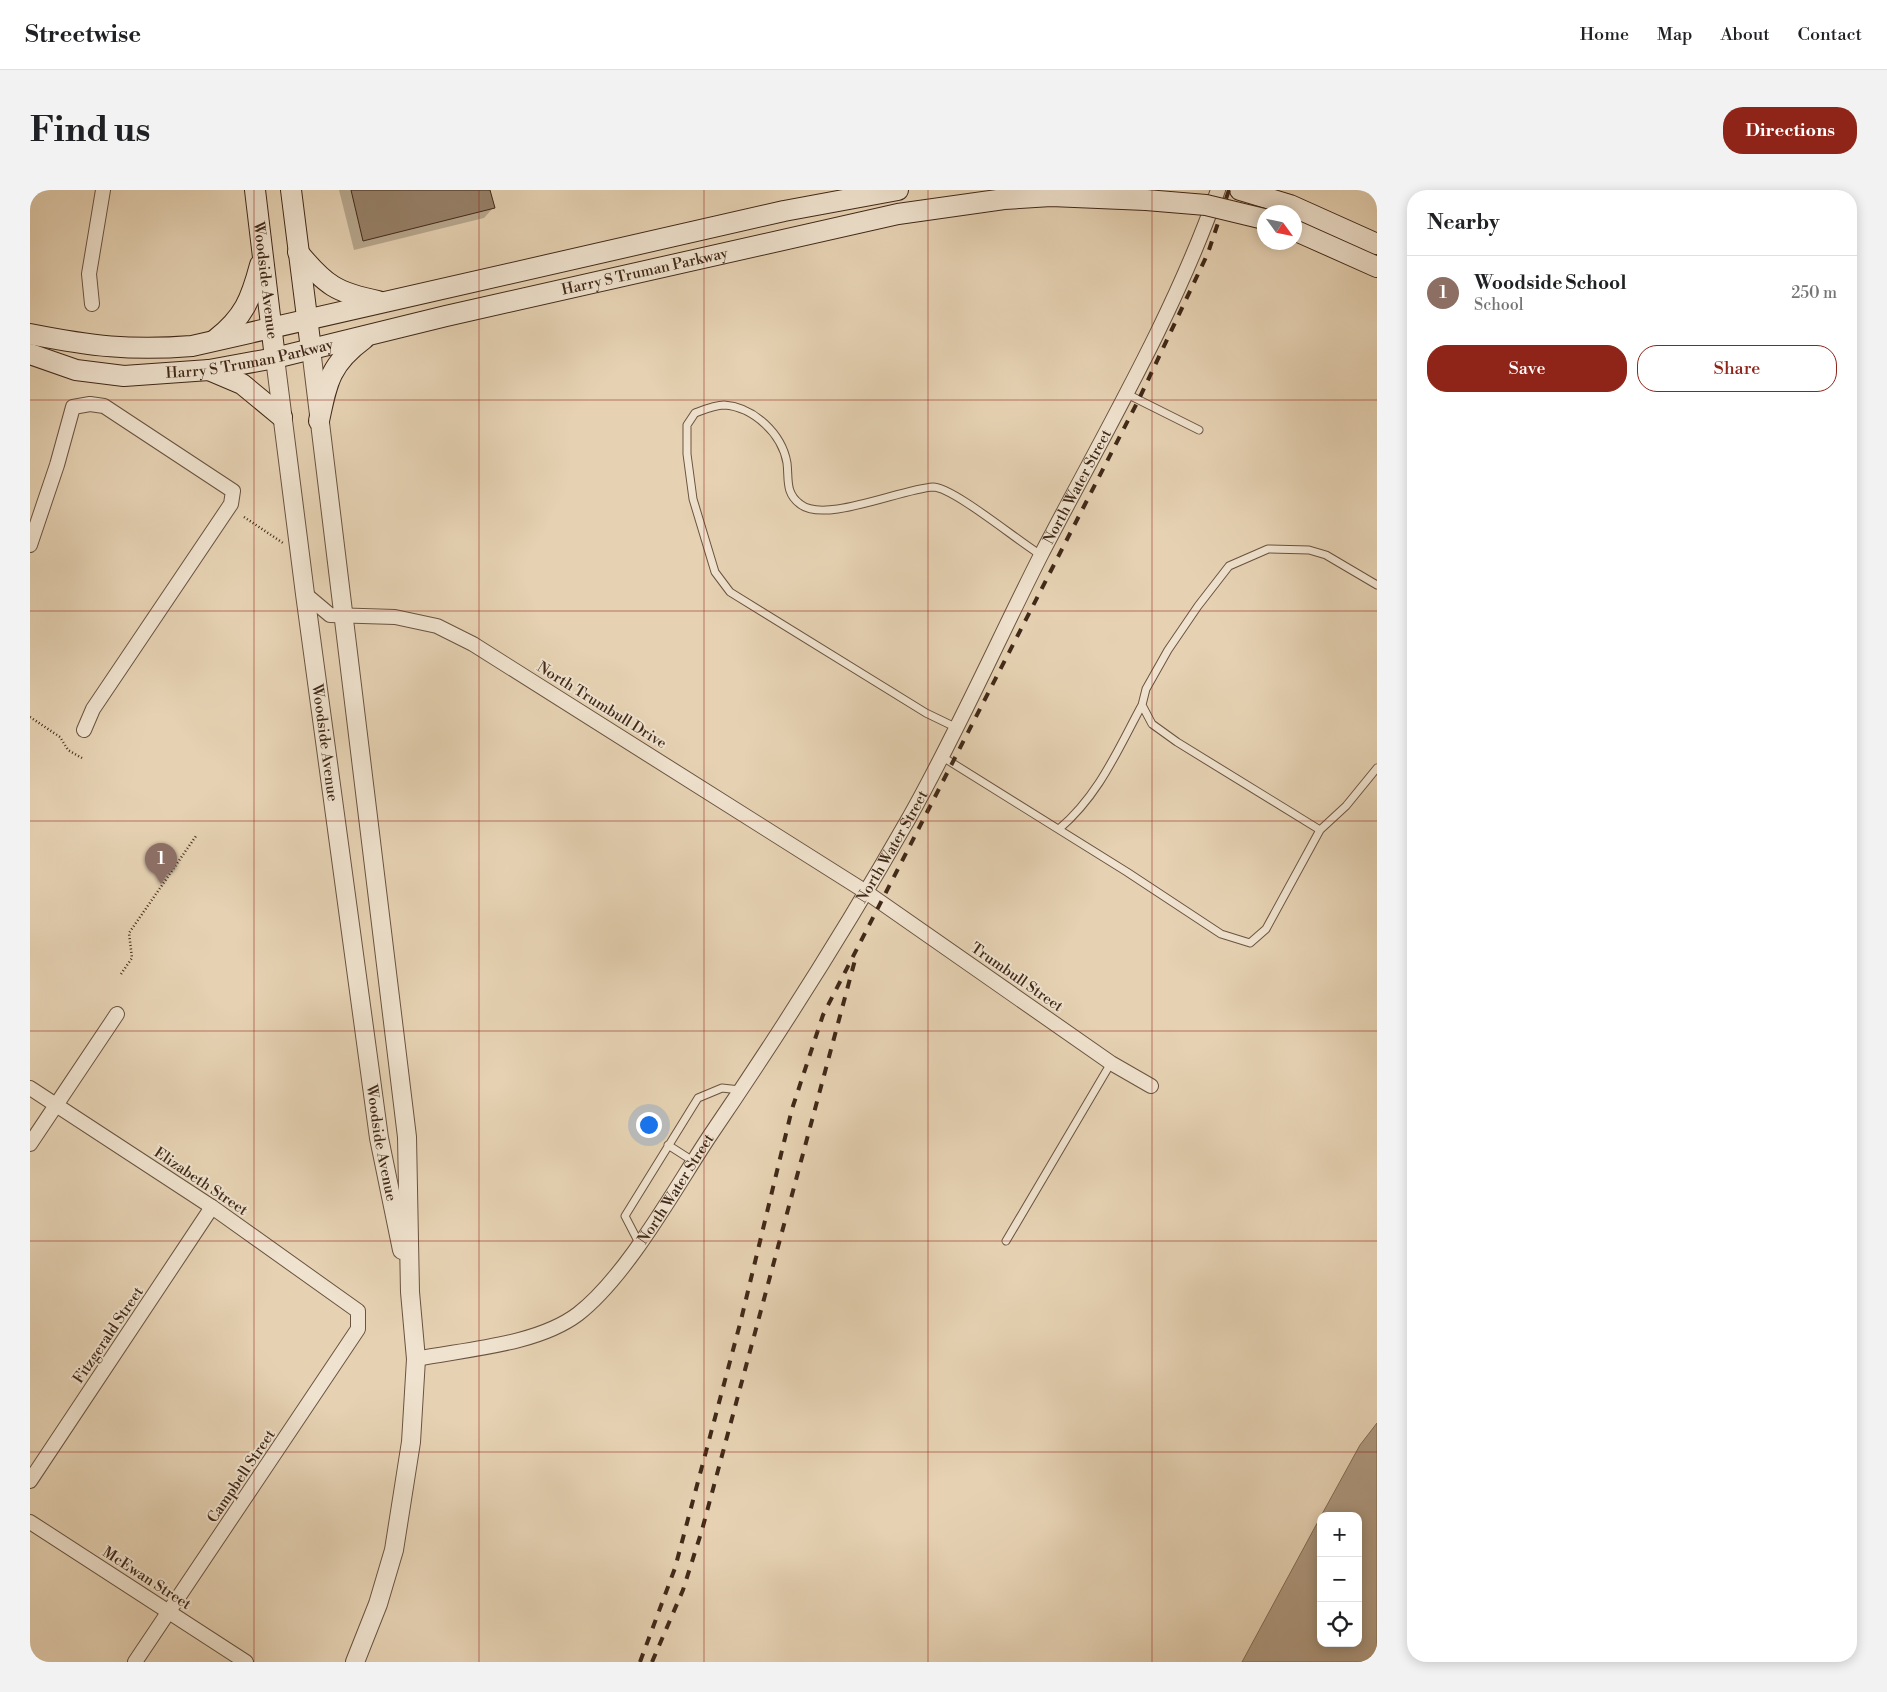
<!DOCTYPE html>
<meta charset="utf-8">
<style>
body{margin:0;font-family:"Libre Bodoni",serif;background:#f2f2f2;color:#202124}
.controls{position:absolute;right:15px;bottom:15px;display:grid;overflow:hidden;border-radius:10px;box-shadow:0 2px 12px #0003}
.controls button{width:45px;height:45px;display:grid;place-items:center;padding:0;border:0;border-bottom:1px solid #e0e0e0;background:#fff;color:#202124;font:25px sans-serif}
.compass{position:absolute;left:1227px;top:15px;width:45px;height:45px;border-radius:50%;background:#fff;box-shadow:0 2px 12px #0003;rotate:123deg}
.you{position:absolute;left:618px;top:934px;width:18px;height:18px;margin:-12px;border:4px solid #fff;border-radius:50%;background:#1a73e8;box-shadow:0 0 0 8px #1a73e833}
.badge{display:grid;place-items:center;width:32px;height:32px;border-radius:50%;background:#8f2418;color:#fff;font-size:16px;font-weight:700}
.pin{position:absolute;translate:-50% -41px;filter:drop-shadow(0 1px 2px #0008)}
.pin::after{content:'';position:absolute;top:26px;width:18px;height:15px;background:inherit;clip-path:polygon(0 0,100% 0,50% 100%)}
.list{margin:0;padding:0;list-style:none}
h2{display:flex;justify-content:space-between;align-items:center;height:65px;margin:0;padding:0 20px;font-size:21px}
h2 small{font-size:16px;font-weight:400;color:#757577}
.list li{display:grid;grid-template-columns:32px 1fr auto;gap:15px;align-items:center;box-sizing:border-box;height:75px;padding:0 20px;border-top:1px solid #e0e0e0}
.list b{display:block;font-size:19px;white-space:nowrap}
.list p{margin:0;font-size:16px;white-space:nowrap;color:#757577}
.list em{font-size:16px;font-style:normal;color:#757577}
.actions{display:flex;gap:10px;padding:15px 20px}
.actions a{flex:1;padding:11px 0;border:1px solid #8f2418;border-radius:20px;text-align:center;font-size:18px;color:#8f2418}
.actions .main{background:#8f2418;color:#fff}
.icon{flex:none;width:28px;height:28px;fill:none;stroke:currentColor;stroke-width:2;stroke-linecap:round;stroke-linejoin:round}
.map{position:relative;flex:none;width:1347px;height:1472px;overflow:hidden;border-radius:20px}
header{display:flex;align-items:center;gap:30px;box-sizing:border-box;height:70px;padding:0 25px;background:#fff;border-bottom:1px solid #e0e0e0}
header strong{font-size:24px}
nav{display:flex;gap:28px;margin-inline-start:auto;font-size:18px}
.intro{display:flex;align-items:center;justify-content:space-between;box-sizing:border-box;height:120px;padding:0 30px}
h1{margin:0;font-size:35px}
.button{padding:12px 22px;border-radius:20px;background:#8f2418;color:#fff;font-size:18px;font-weight:700}
main{display:flex;gap:30px;padding:0 30px}
aside{flex:1;background:#fff;border-radius:20px;box-shadow:0 2px 12px #0003}
.map>svg:first-child{display:block}
</style>
<header>
<strong>Streetwise</strong>
<nav><a>Home</a><a>Map</a><a>About</a><a>Contact</a></nav>
</header>
<div class="intro"><h1>Find us</h1><a class="button">Directions</a></div>
<main>
<div class="map">
<svg width="1347" height="1472" viewBox="0 0 1347 1472">
<rect width="100%" height="100%" fill="#e6d2b3"/>
<filter id="stains"><feTurbulence type="fractalNoise" baseFrequency=".004" numOctaves="4"/><feColorMatrix values="0 0 0 0 .2 0 0 0 0 .09 0 0 0 0 .02 0 0 0 .5 -.17"/></filter>
<radialGradient id="worn" r=".72"><stop offset=".6" stop-color="#630" stop-opacity="0"/><stop offset="1" stop-color="#630" stop-opacity=".3"/></radialGradient>
<path fill="#ae997f" stroke="#826c56" d="M1347 1233V1472H1212L1291 1326V1453H1328V1326H1291L1330 1255Z"/>
<path fill="#0003" d="M309 0H459L463 18 454 28 324 60Z"/>
<path fill="#978169" stroke="#412919" d="M321 0H460L465 18 333 51Z"/>
<g fill="none" stroke-linecap="round" stroke-linejoin="round">
<defs>
<path id="service" d="M1097 204 1169 240
M925 537 896 523 700 402 685 382 663 309 657 264V235L665 223C673 220 685 215 694 215 724 217 752 244 757 273 759 289 755 303 770 314 794 334 871 299 903 297 923 297 989 352 1011 365
M911 566 1097 682 1191 744 1220 753 1236 739 1290 640 1316 616 1347 578
M1029 639C1069 605 1087 561 1112 515
M1290 640 1147 552 1122 534 1112 515 1116 499 1138 460 1168 416 1199 376 1238 359 1279 360 1296 365 1347 395
M638 955 663 971
M976 1051 1081 873
M609 1053 595 1026 668 908 692 898 710 900"/>
<g id="minor">
<path d="M62 114 59 84 73 0"/>
<path d="M0 355 27 275 43 217 60 214 74 216 203 301 201 314 63 519 54 540"/>
<path d="M275 404 300 425 365 427 407 436 443 454 836 702 1081 873 1121 896"/>
<path d="M0 898 182 1017 328 1121V1139L105 1472"/>
<path d="M0 954 87 824"/>
<path id="s1" d="M386 1169C436 1159 507 1155 548 1124 597 1086 644 1000 679 947 750 843 817 737 879 628 927 543 967 452 1011 365 1073 245 1143 128 1188 0"/>
<path d="M0 1291 182 1017"/>
<path d="M0 1332 216 1472"/>
</g>
<g id="tertiary">
<path d="M281 159 377 947 380 1102 386 1169 381 1252 364 1360 348 1414 325 1472"/>
<path id="s2" d="M245 168 275 404 349 948 372 1060"/>
</g>
<g id="secondary">
<path id="s3" d="M225 0 245 168"/>
<path d="M261 0 281 159"/>
<path d="M1210 0 1260 15 1347 54"/>
<path d="M1264 40 1347 77"/>
<path d="M268 62C295 95 307 103 348 111"/>
<path d="M0 144C61 156 100 161 162 156L754 21 868 0"/>
<path d="M186 149C214 127 221 109 230 75"/>
<path id="s4" d="M0 164 46 180 94 186 179 180 245 168 416 126 868 24 974 9 1021 6 1116 10"/>
<path d="M179 180 212 194 252 227"/>
<path d="M289 231C297 192 300 174 334 149"/>
</g>
</defs>
<use href="#service" stroke="#6a5340" stroke-width="9"/>
<use href="#minor" stroke="#6a5340" stroke-width="16"/>
<use href="#tertiary" stroke="#6a5340" stroke-width="20"/>
<use href="#secondary" stroke="#412919" stroke-width="22"/>
<path stroke="#412919" stroke-width="2.5" stroke-dasharray="1 2.5" stroke-linecap="butt" d="M214 327 253 353
M0 527 30 547 38 560 52 568
M91 784 102 768 99 743 166 646"/>
<use href="#service" stroke="#efe2ce" stroke-width="7"/>
<use href="#minor" stroke="#efe2ce" stroke-width="14"/>
<use href="#tertiary" stroke="#efe2ce" stroke-width="18"/>
<use href="#secondary" stroke="#efe2ce" stroke-width="20"/>
<path stroke="#412919" stroke-width="4" stroke-dasharray="9 9" stroke-linecap="butt" d="M610 1472 645 1378 711 1130 762 919 793 825 1109 209 1178 63 1199 0
M622 1472 653 1400 672 1340 825 770"/>
<defs>
<path id="secondary-bridge" d="M1116 10 1176 15 1234 29"/>
</defs>
<use href="#secondary-bridge" stroke="#412919" stroke-width="22" stroke-linecap="butt"/>
<use href="#secondary-bridge" stroke="#efe2ce" stroke-width="20"/>
</g>
<path fill="none" stroke="#8f2418" stroke-width="1" stroke-opacity="0.55" d="M224 0V1472M449 0V1472M674 0V1472M898 0V1472M1122 0V1472M0 210H1347M0 421H1347M0 631H1347M0 841H1347M0 1051H1347M0 1262H1347"/>
<g text-anchor="middle" stroke-width="4" stroke-linejoin="round" paint-order="stroke">
<g font-size="15" fill="#412919" stroke="#efe2ce">
<text dy="5" stroke="none"><textPath href="#s4" startOffset="629">Harry S Truman Parkway</textPath></text>
<text dy="5" stroke="none"><textPath href="#s3" startOffset="91">Woodside Avenue</textPath></text>
<text dy="5" stroke="none"><textPath href="#s4" startOffset="224">Harry S Truman Parkway</textPath></text>
<text dy="5" stroke="none"><textPath href="#s1" startOffset="1139">North Water Street</textPath></text>
<text transform="translate(572 515) rotate(32)" y="5">North Trumbull Drive</text>
<text dy="5" stroke="none"><textPath href="#s2" startOffset="388">Woodside Avenue</textPath></text>
<text dy="5" stroke="none"><textPath href="#s1" startOffset="734">North Water Street</textPath></text>
<text transform="translate(987 787) rotate(35)" y="5">Trumbull Street</text>
<text dy="5" stroke="none"><textPath href="#s2" startOffset="792">Woodside Avenue</textPath></text>
<text transform="translate(171 991) rotate(34)" y="5">Elizabeth Street</text>
<text dy="5" stroke="none"><textPath href="#s1" startOffset="329">North Water Street</textPath></text>
<text transform="translate(78 1145) rotate(-56)" y="5">Fitzgerald Street</text>
<text transform="translate(211 1286) rotate(-56)" y="5">Campbell Street</text>
<text transform="translate(117 1388) rotate(33)" y="5">McEwan Street</text>
</g>
</g>
<rect width="100%" height="100%" filter="url(#stains)"/>
<rect width="100%" height="100%" fill="url(#worn)"/>
</svg>
<div class="controls">
<button>+</button>
<button>−</button>
<button><svg class="icon" aria-label="locate" viewBox="0 0 24 24"><circle cx="12" cy="12" r="6"/><path d="M12 2v4M12 18v4M2 12h4M18 12h4"/></svg></button>
</div>
<svg class="compass" viewBox="-18 -18 36 36"><path d="M0-13l5 13h-10z" fill="#e53935"/><path d="M0 13l5-13h-10z" fill="#757577"/></svg>
<div class="you"></div>
<div class="pin badge" style="left:131px;top:694px;background:#8d6e63">1</div>
</div>
<aside>
<h2>Nearby<small></small></h2>
<ul class="list">
<li><span class="badge" style="background:#8d6e63">1</span><div><b>Woodside School</b><p>School</p></div><em>250 m</em></li>
</ul>
<div class="actions"><a class="main">Save</a><a>Share</a></div>
</aside>
</main>
